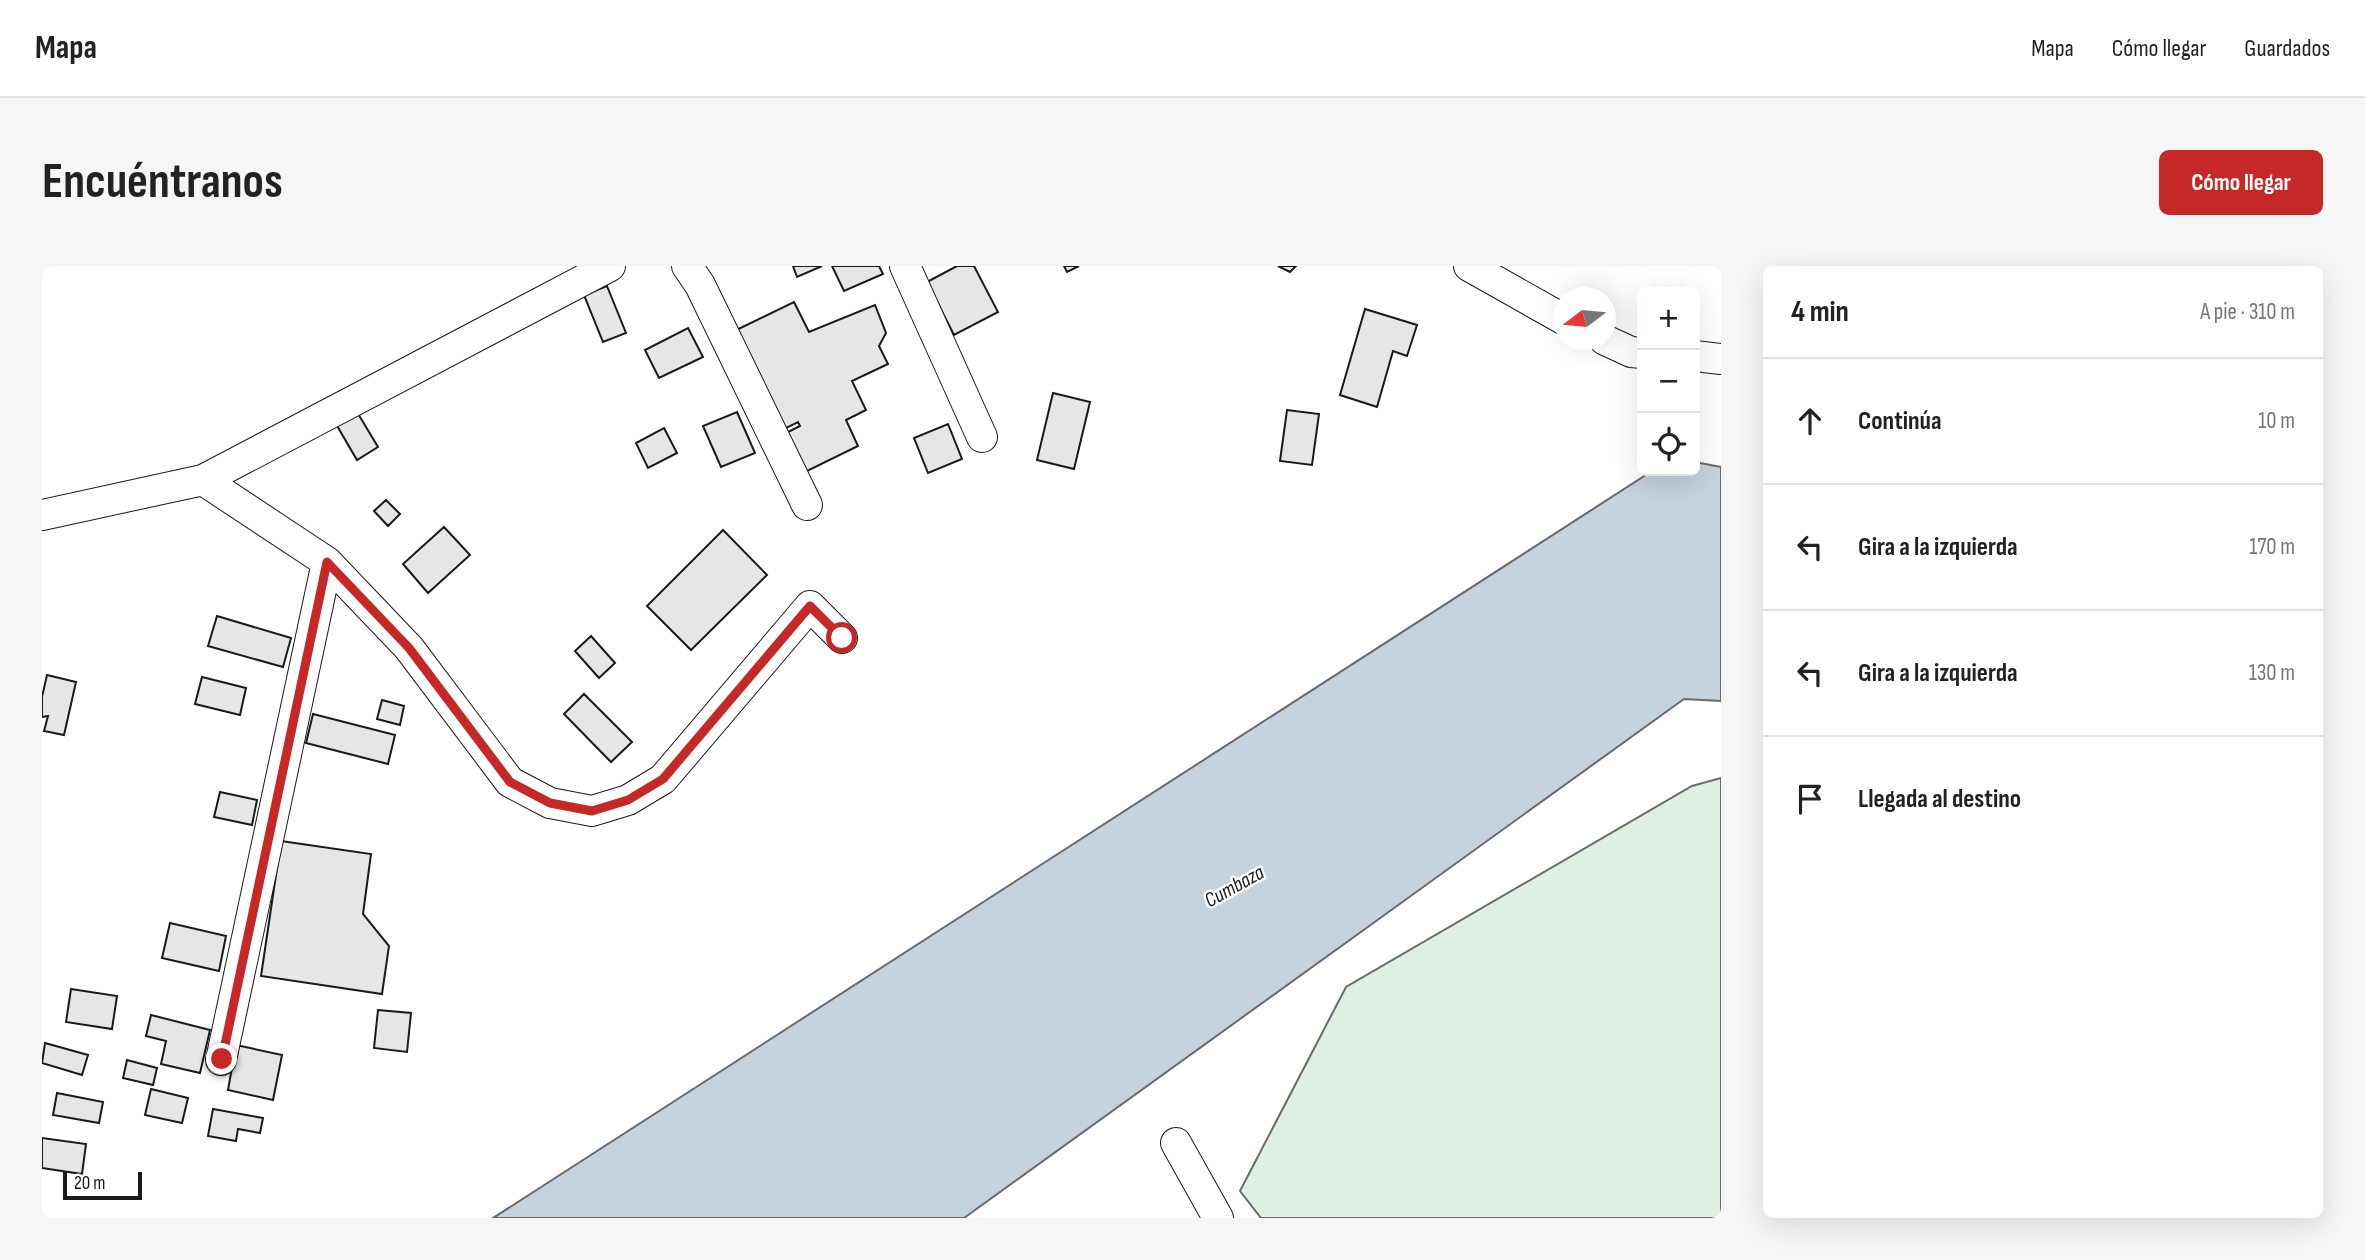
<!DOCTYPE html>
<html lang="es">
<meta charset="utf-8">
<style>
body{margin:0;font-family:"Sofia Sans Condensed",sans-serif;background:#f6f6f6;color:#222}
.controls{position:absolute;right:21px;top:21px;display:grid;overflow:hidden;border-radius:10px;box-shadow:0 7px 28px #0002}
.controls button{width:63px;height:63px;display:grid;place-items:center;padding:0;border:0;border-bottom:2px solid #e0e0e0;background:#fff;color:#222;font:35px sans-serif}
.compass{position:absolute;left:1511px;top:21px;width:63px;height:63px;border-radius:50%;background:#fff;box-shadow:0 7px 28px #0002;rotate:254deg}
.scale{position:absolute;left:21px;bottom:18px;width:79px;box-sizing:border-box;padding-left:7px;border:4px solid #1a1a1a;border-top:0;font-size:19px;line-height:24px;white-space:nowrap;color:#1a1a1a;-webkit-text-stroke:5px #fff;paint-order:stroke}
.stop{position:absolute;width:21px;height:21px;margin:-16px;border:5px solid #c62828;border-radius:50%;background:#fff}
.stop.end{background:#c62828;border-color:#fff;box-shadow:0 2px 7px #0008}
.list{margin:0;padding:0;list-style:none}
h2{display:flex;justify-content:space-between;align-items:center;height:91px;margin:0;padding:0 28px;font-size:30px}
h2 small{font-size:23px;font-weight:400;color:#767676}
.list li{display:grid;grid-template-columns:46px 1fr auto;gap:21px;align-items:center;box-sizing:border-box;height:126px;padding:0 28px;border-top:2px solid #e0e0e0}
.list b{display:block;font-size:26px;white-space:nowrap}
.list em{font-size:23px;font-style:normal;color:#767676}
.icon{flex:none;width:38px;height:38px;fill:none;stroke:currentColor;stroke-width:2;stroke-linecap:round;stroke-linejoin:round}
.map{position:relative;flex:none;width:1679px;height:952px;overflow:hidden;border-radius:10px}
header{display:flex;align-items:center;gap:42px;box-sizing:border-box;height:98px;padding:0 35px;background:#fff;border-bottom:2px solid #e0e0e0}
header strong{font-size:33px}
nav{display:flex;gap:38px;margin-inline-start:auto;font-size:24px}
.intro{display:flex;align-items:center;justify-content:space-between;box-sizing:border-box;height:168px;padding:0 42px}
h1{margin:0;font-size:49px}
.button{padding:18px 32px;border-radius:10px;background:#c62828;color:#fff;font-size:24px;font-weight:700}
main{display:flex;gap:42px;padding:0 42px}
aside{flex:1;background:#fff;border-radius:10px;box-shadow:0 7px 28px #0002}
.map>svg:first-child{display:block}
</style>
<header>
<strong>Mapa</strong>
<nav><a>Mapa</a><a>Cómo llegar</a><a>Guardados</a></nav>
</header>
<div class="intro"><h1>Encuéntranos</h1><a class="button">Cómo llegar</a></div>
<main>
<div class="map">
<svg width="1679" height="952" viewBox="0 0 1679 952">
<rect width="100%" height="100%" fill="#fff"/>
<path fill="#e0efe3" stroke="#6a6a6a" stroke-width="2" d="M1679 512V952H1219L1198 925 1304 721 1650 520Z"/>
<path fill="#c6d2dc" stroke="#6a6a6a" stroke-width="2" d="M1653 196 1679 201V435L1642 433 922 952H451L1610 205H1653Z"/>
<path fill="#e6e6e6" stroke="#1a1a1a" stroke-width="2" d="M751 0H780L755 11Z
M790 0H837L841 8 802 25Z
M915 0H932L956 46 912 69 885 16Z
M1022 0H1037L1025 6Z
M1236 0H1254L1248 6Z
M565 20 584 67 561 76 542 29Z
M752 36 767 66 833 39 844 67 837 80 846 98 810 115 824 144 804 154 816 180 759 208 740 169 758 160 756 156 734 167 686 68Z
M1323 43 1375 59 1365 90 1351 85 1335 141 1298 129Z
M646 62 661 91 617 112 603 84Z
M1011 127 1048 136 1032 203 995 194Z
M1245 144 1277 148 1270 199 1238 195Z
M315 146 336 181 315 194 294 158Z
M695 146 713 187 679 201 661 160Z
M906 158 920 193 886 207 872 172Z
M622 162 635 187 606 202 594 177Z
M344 234 358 248 346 260 332 245Z
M402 261 428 289 386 327 361 298Z
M681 264 725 309 649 384 605 340Z
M175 350 249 372 241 401 166 380Z
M549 370 573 397 557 412 533 385Z
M5 409 34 416 22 469 2 465 6 450 0 451V431Z
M160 411 204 422 198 449 153 438Z
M542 428 590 476 569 496 522 448Z
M340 434 362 440 358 459 335 453Z
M271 448 353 469 346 498 264 477Z
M178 526 215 534 210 559 172 551Z
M239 575 329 588 321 648 347 680 340 728 219 710Z
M128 657 184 670 177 705 120 692Z
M29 723 75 730 70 763 24 756Z
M336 744 369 747 365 786 332 782Z
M109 749 168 764 158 807 119 798 124 775 104 770Z
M3 777 46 789 40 809 0 797Z
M194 779 240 789 231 834 186 824Z
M85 794 115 802 111 819 81 812Z
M109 823 146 832 140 857 103 849Z
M15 827 61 836 57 857 11 849Z
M171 843 221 852 218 867 196 863 194 875 166 870Z
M0 872 44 878 40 908 0 902Z"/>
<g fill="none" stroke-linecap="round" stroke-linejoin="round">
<defs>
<path id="minor" d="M645 0 658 19 765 239
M863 0 940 171
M1427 0 1521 53
M1563 74 1589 86 1600 87
M1653 90 1679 93
M161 214 285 296 367 382 468 516 508 537 550 545 586 534 621 513 768 340 800 372
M0 249 161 214 568 0
M179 794 285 296
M1134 877 1176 952"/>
</defs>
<use href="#minor" stroke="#1a1a1a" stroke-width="32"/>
<use href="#minor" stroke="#fff" stroke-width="30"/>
</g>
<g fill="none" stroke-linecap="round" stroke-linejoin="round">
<path stroke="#c62828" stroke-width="9" d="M180 793 285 296 367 382 468 516 508 537 550 545 586 534 621 513 768 340 800 372"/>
</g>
<g text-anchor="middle" stroke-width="5" stroke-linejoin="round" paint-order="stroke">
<g font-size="21" font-style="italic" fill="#1a1a1a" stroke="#fff">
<text transform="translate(1192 620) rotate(-29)" y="7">Cumbaza</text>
</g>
</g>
</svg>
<div class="controls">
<button>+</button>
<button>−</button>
<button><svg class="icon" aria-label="locate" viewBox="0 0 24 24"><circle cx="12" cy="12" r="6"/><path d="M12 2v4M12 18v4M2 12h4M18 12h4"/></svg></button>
</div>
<svg class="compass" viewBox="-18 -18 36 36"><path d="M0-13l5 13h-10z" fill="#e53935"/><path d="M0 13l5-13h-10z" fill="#767676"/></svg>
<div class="scale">20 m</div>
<div class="stop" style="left:800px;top:372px"></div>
<div class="stop end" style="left:180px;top:793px"></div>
</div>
<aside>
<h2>4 min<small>A pie · 310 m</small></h2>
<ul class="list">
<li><svg class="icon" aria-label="ahead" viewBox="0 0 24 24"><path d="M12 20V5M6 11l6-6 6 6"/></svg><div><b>Continúa</b></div><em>10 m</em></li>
<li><svg class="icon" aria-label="left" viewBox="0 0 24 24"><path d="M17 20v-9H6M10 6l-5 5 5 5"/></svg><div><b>Gira a la izquierda</b></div><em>170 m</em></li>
<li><svg class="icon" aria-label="left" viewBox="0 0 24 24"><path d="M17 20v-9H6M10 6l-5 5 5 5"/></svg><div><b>Gira a la izquierda</b></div><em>130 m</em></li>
<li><svg class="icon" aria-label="arrive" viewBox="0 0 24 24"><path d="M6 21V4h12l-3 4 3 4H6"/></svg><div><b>Llegada al destino</b></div></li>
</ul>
</aside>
</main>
